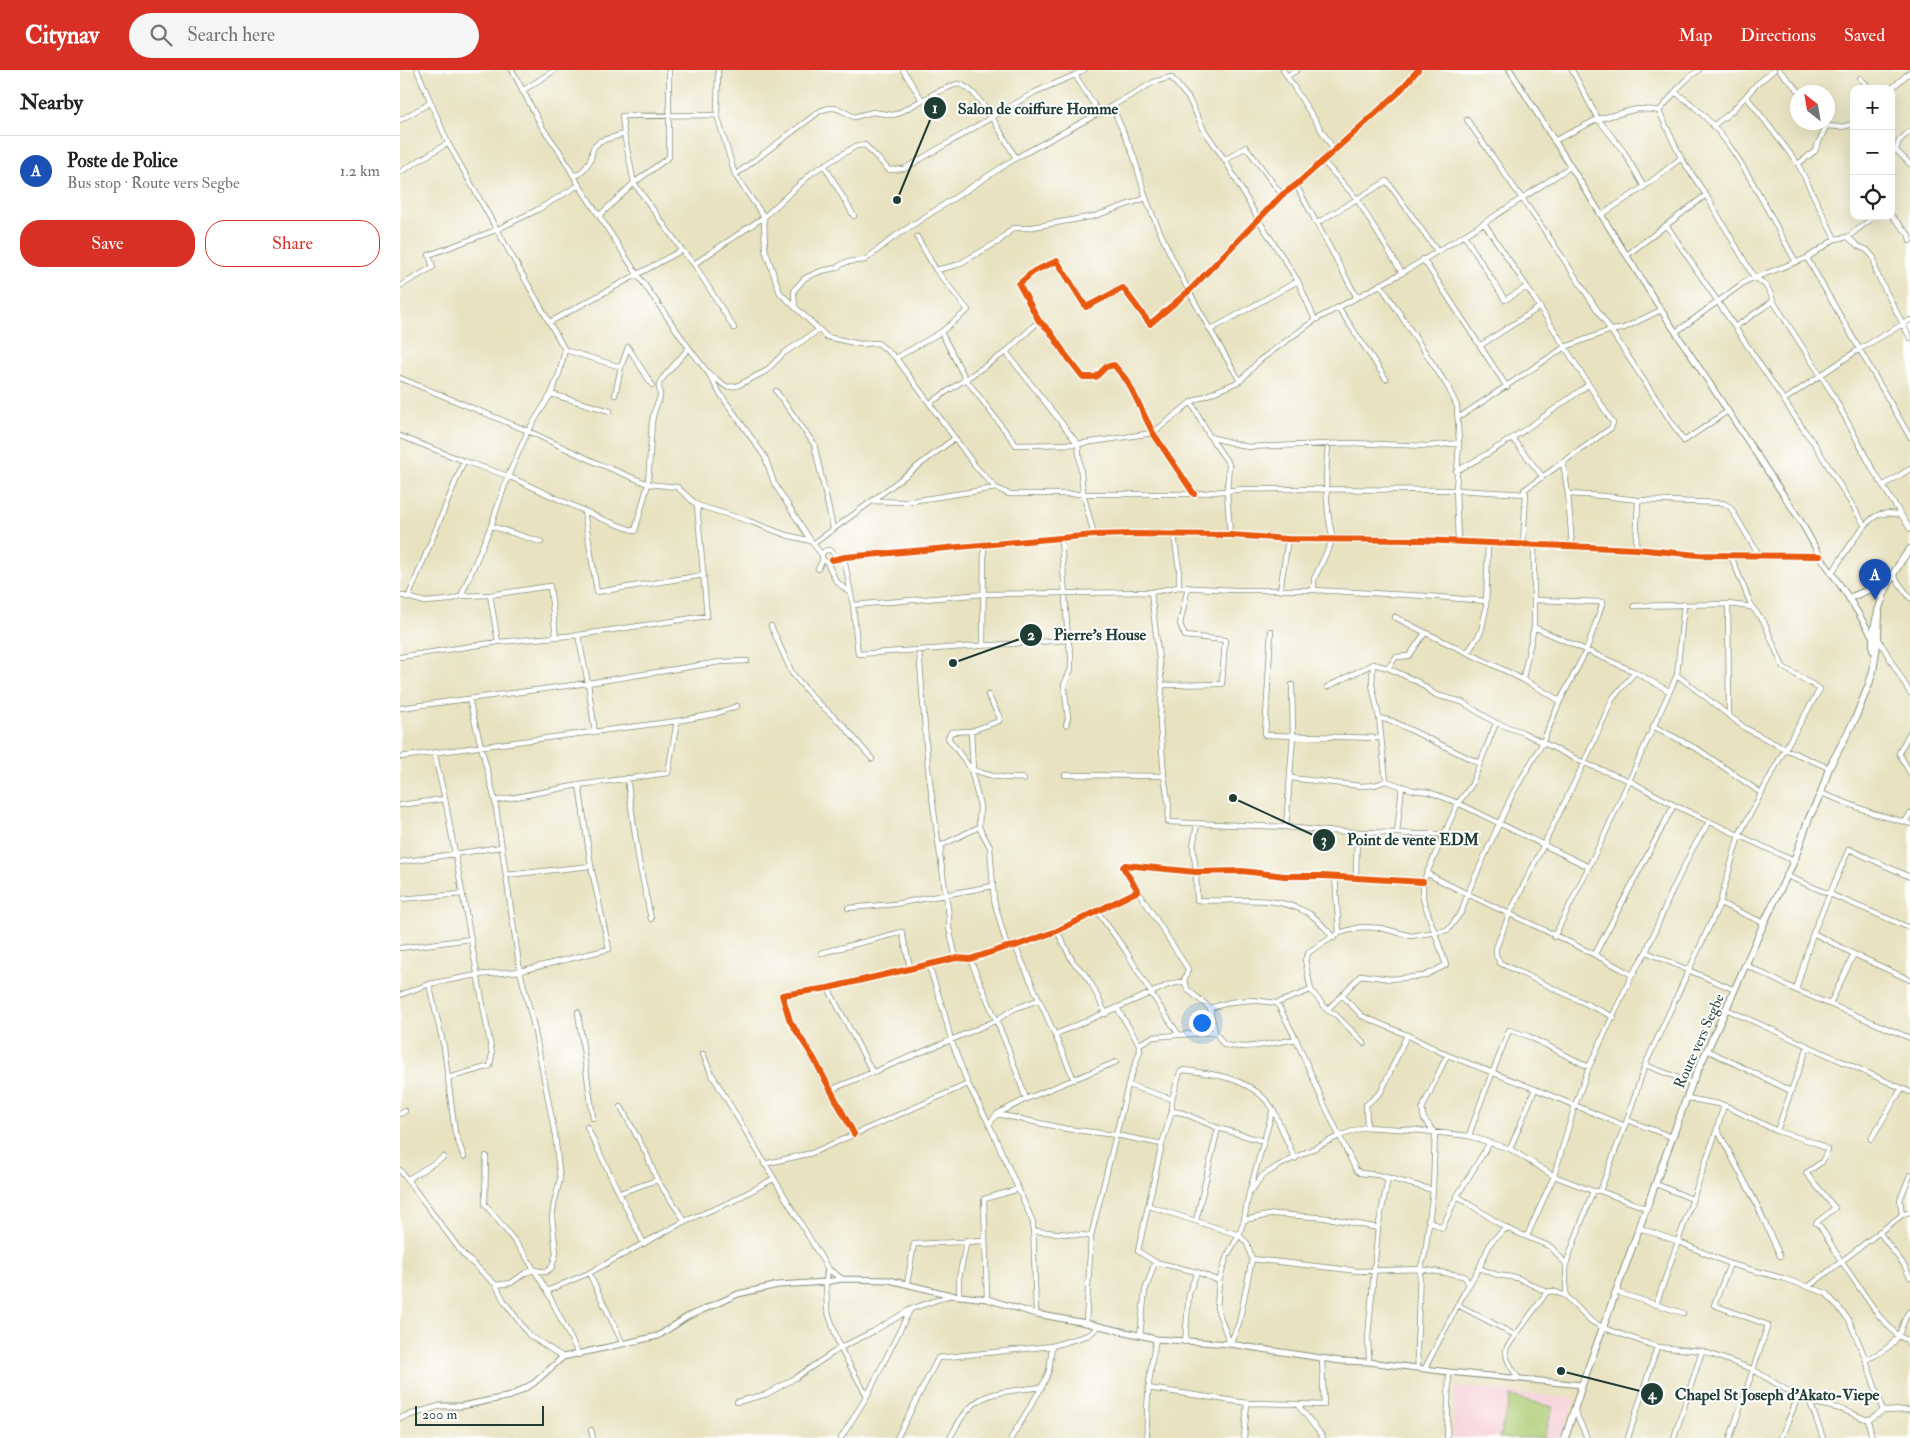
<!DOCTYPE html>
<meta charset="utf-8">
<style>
body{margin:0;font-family:"IM FELL Double Pica",serif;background:#f6f6f6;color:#202124}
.controls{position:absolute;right:15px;top:15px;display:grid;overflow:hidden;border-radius:10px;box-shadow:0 5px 20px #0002}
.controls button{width:45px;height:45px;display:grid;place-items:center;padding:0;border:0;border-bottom:1px solid #e0e0e0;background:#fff;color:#202124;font:25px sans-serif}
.compass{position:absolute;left:1390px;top:15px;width:45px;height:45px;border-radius:50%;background:#fff;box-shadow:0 5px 20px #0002;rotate:329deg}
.scale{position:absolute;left:15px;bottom:12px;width:129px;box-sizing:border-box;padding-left:5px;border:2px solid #1f3d34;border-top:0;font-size:14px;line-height:18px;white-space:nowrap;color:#1f3d34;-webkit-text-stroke:4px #fff;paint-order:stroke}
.you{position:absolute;left:801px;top:952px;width:18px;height:18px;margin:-12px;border:4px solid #fff;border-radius:50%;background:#1a73e8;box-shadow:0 0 0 8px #1a73e833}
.badge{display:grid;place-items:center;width:32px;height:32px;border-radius:50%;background:#d93025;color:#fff;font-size:16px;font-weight:700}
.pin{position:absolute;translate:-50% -41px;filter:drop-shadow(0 1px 2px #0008)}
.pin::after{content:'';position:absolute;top:26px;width:18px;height:15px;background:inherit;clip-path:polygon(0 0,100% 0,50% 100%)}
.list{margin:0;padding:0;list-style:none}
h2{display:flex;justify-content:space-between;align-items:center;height:65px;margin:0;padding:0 20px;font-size:21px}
h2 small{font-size:16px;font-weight:400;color:#757577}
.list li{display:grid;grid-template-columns:32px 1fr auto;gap:15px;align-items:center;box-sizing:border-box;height:70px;padding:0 20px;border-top:1px solid #e0e0e0}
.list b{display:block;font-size:19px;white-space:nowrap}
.list p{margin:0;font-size:16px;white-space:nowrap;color:#757577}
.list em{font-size:16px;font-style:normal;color:#757577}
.actions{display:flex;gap:10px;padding:15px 20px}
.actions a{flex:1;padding:11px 0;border:1px solid #d93025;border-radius:20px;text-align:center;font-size:18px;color:#d93025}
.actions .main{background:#d93025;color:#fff}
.icon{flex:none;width:28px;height:28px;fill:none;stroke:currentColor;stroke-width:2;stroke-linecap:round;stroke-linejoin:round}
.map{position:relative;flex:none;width:1510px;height:1368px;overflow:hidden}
header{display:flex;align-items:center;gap:30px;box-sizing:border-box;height:70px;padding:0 25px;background:#d93025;color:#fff}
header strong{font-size:24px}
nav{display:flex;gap:28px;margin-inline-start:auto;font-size:18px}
.search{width:350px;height:45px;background:#f6f6f6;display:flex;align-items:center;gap:12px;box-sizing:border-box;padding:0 18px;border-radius:28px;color:#757577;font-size:19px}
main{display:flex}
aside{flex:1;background:#fff}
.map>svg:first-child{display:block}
</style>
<header>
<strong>Citynav</strong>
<div class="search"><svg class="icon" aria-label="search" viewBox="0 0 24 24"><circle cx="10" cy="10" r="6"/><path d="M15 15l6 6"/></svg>Search here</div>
<nav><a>Map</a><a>Directions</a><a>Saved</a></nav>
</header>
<main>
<aside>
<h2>Nearby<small></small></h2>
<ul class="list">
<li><span class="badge" style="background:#1a4fb4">A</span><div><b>Poste de Police</b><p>Bus stop · Route vers Segbe</p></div><em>1.2 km</em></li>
</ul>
<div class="actions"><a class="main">Save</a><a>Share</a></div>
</aside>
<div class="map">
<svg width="1510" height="1368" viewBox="0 0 1510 1368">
<rect width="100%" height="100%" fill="#fff"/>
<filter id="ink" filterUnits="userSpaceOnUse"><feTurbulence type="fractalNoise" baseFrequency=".02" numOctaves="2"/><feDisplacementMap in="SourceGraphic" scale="10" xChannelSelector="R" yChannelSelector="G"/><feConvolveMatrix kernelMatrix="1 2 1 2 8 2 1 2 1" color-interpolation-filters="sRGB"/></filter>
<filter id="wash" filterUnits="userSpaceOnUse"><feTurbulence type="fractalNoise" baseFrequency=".0096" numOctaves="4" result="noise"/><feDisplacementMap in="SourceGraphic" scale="20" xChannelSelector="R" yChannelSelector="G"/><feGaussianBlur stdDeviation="1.12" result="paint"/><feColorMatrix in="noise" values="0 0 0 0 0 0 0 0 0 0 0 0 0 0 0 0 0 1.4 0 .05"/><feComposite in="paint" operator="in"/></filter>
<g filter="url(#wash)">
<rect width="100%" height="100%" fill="#e8e2c0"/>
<path fill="#f6cfd7" d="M1055 1316 1175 1329 1160 1368H1052Z"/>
<path fill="#adcc74" stroke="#668454" d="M1111 1326 1153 1337 1144 1368H1099Z"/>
</g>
<g filter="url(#ink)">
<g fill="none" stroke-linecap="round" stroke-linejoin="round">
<defs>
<path id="minor" d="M17 0 48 73 165 280 159 304 151 324 128 361 108 406 91 456 61 526
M112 0 142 57 160 82 179 115 237 204 289 278 309 304 319 322 365 387 374 413 411 471 422 485
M318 0 317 45 335 105 364 147 365 179 380 223 427 267 460 274 478 273 496 288 541 262 568 240 536 200 517 167
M503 0 522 30
M883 0 934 80
M1172 0 1198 49 1224 82 1244 117
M1379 0 1400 22
M675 5 700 44
M887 6 897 0
M1460 8 1471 19
M1491 19 1510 2
M122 21 155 0
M1276 23C1333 59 1363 135 1396 192
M1346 26 1356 15 1374 0
M1259 41C1272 27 1282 10 1299 0
M317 45 222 46 224 64 234 113 282 180 294 194 334 258
M0 50 30 33
M1067 50 1149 167 1284 371 1328 341
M1423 52 1426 56 1441 57 1454 54
M1313 56 1331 42 1346 26 1398 94 1435 169
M1154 71 1198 49 1237 39 1255 40 1259 41 1281 88 1306 125 1354 207C1365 213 1370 219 1373 231L1432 323 1473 400 1510 459
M1491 80H1496L1499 71 1510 61
M1496 80 1510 94
M825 90 846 77 882 125
M922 90 957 129 1002 203
M1398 94 1415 81 1426 56
M424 95 454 146
M0 102 48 73
M172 104 178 105 186 97 191 89 193 78 200 71 224 64
M335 105 420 41C434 34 441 40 454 47L473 42 492 45 497 44 537 22 557 14C577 14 606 72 616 88
M896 115 956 226
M746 128C770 191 805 252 840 311
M1201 145 1244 117 1281 88
M1491 145 1509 165 1510 171
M199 146 234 113 269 87V0
M917 153 987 111 1037 181
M1084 153 1127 217 1213 353 1211 358 1124 420 1126 424 1123 474
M1267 156 1406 363 1414 373 1465 456
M1064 165 1105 230 1127 217
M1448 167 1458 176 1467 180 1474 188 1476 202 1510 268
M1227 185 1306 125
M1407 188 1510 367
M1023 189 1107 317
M294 194 364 147 413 102 456 76 465 75 489 100 504 99 635 22 675 5 684 0
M536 200 557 195 598 172 613 158H627L695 146 746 128 734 87 712 36 754 12 771 7 789 29 804 60 825 90 858 149 898 211
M980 214 1048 317 1057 336 1059 373 1056 420 1058 471
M0 216 33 197 29 185 96 160 137 140 179 115
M395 237 394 223 395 219 405 208 421 201 436 198 446 192 465 190 494 167 616 88 712 36
M938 237 986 309
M639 251 606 282 678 374 683 423 694 465
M150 252 282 180
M1335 257 1373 231
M810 260 898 211 915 250
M541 262 565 308 616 375 678 374 753 363 791 332 840 311 860 290 915 250 1002 203 1084 153 1170 97
M1276 262 1346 211 1407 188 1435 169 1448 167 1475 146
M1081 275 1140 237
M228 277 252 315
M165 280 221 297
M496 288 576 397 596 418
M312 306 327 317 337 316 366 301 384 283 419 260
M0 308 128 361 197 393 248 414 277 417 297 435 349 451 386 465 411 471
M376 321 414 374 433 458
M151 324 210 341
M215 325 221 297 228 277
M1384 330 1458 280 1510 250
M791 332 810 367 829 394 827 421 830 465
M530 333 606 282
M1058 348 1165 277 1211 260 1222 259 1261 240
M0 366 64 391 108 406 202 449 235 461 248 414 252 352 254 342 260 327 259 314 261 310 289 278
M810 367 848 377 951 373 1028 376 1059 373
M1113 369 1142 406
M1163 392 1168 424 1172 476
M1056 401C1103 377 1145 346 1188 315
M1484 415 1510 399
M794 424 753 363 728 312 714 295 706 297 696 307H683L665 284 649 260 639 251 619 214 634 201 657 191 686 237 723 218 750 254 790 220 882 125 896 115 997 24 1018 0
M1168 424 1204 426 1238 430 1323 433 1330 437 1359 485
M472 431 505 432 596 418 609 424H794L844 419 1056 420 1126 424
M184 441 197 522 304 505
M91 456 141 472
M661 468 668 570 671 584V599L664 615 668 648 666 655
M413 474 472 431 555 368
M1236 479 1238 430
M422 486a6 6 0 1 1 12 0a6 6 0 1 1-12 0Z
M445 487V493L453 535 458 584 668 570
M432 490 445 487 694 465 734 464 830 465 888 469 1020 470 1236 479 1298 485 1420 486
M427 492 436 511 450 523
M418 499 423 489
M1431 504C1441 490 1463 451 1478 445 1486 442 1493 443 1501 445
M1493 505 1510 528
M779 517 834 520H914L1026 526 1086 531
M914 520V509L933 469C925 438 925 406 928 375
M880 521 888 469
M751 522 762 615 760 653 764 706 769 736 768 752 886 757 925 761 997 763
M0 525 25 532 50 530 61 526 90 525 150 516 156 567
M90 525 98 572
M8 528 64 391
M1328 534 1329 644
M453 535 584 524 751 522 779 517V499L774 465
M1234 536 1328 534 1352 537
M995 547C1050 577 1108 598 1160 631
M371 556 392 603 413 628 443 655 472 689
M1134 557 1235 602 1269 621
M871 561 865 665 981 668
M178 565 188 613 195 662
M1478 568 1510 623
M583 575 584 473
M519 580 528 698 540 785
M1068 582 1081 562 1086 539 1088 473
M0 587 98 572 178 565 307 546 297 435
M973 594 972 615 979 648 986 711
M988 598 996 587 1009 586 1025 563
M1277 605 1345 658 1385 679 1429 698
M1123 608 1134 557V474
M762 615 822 614 825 570 785 566 780 554 788 517
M927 617 973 594 988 598 1018 612 1036 625 1062 632 1096 653 1122 662 1184 693 1230 711 1274 735 1394 791
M588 625 600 648 599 651 571 661 551 662 548 668 571 699 580 736 579 757 590 777 594 830 607 877
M69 629 95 731 120 901 134 957 155 1065 160 1109 154 1134 152 1148 156 1183 152 1197 146 1202 134 1200 125 1203 111 1213 96 1215
M0 638 188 613 320 592 347 591
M979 648 992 651 1079 693
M1253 656 1299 680 1361 723
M571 661 573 699
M1510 662 1499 683 1510 703
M0 687 277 651 315 644 337 636
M571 699C590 706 602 709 622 708L624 710
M665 705 764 706
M227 708 239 792 251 849
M891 708 961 716 975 715 986 711 1013 720 1029 722 1058 733 1189 797
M1002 716 997 763 1016 764H1046
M1421 723 1475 744 1505 752
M45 729 92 984 90 996 48 1008
M95 731 179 715 268 703 277 651
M0 735 45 729 34 682
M1510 744 1505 752 1510 754
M797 754 793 777 796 802 797 830C834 833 873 823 908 843 918 848 926 860 934 868
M886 757 893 666 892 615
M0 792 101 777
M1028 804C1095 840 1167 867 1232 905
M106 805 191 796
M935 806 939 863
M1387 806 1510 858
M956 808 957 762
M738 821 788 899 784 911
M0 829 62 824
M1320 833 1364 853
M448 838 495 834 593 816
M697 841 726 881 751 923 768 915 784 911 788 920 810 938 815 962 824 975C848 980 873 973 896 969L924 1034 956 1100 960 1103 978 1105 1033 1120
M657 861 673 892 684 903 692 915 706 944
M1413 863 1454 884 1510 910
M1154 867 1204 766 1277 605 1284 534
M615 876C635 921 656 965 674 1010
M0 878 71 869
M1246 882 1335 920
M421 883 502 862 510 897
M1195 884 1274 735
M556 888 549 858V846L540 785 542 775 579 757
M570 889 608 978 626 1029
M528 893 544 942 551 970 568 1014 589 1054 633 1152 636 1244
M1346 895 1396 920 1510 968
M29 914 44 977 55 1063 64 1087
M428 918 473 1003
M1396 920 1413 863 1449 779 1510 807
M0 925 29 914 77 905 120 901 209 879 191 796 179 715
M942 925 961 905 990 909 1024 906 1046 895 1023 829V812L1058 733 1071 716 1096 653
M877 933 896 969
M1430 934 1454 884
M810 938 831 932 851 930 877 933 911 920
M1326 939 1510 1022
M927 940 942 925 962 946 1007 965
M178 942 193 1048
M1214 947 1100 893 1096 885V878L1109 845 1184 693 1213 628 1235 602
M656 964 751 923 779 965
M964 973 936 945 927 940 911 920 905 890 909 882 939 863 961 857 981 858 1011 866 1048 860 1062 841 1067 825 1113 723 1142 674 1160 631 1186 581 1203 532 1134 530
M739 974 753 967 815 962
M1307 980 1391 1021 1377 1061
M303 984 311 1003 428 1199
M1245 995 1292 1013
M728 1015 772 1029
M430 1020 551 970 595 951 614 939 638 930
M1391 1021 1408 976
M1287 1028 1324 1035 1377 1061 1416 1073 1428 1080 1422 1092 1406 1103 1435 1138 1416 1153 1420 1156 1441 1191 1479 1246 1498 1266 1507 1270 1510 1276
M1324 1035 1317 1059 1356 1133 1380 1186
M221 1037 247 1085 257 1110 285 1151
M873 1039 895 1089
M772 1041 762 1074 738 1181 755 1192 797 1202 819 1211
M0 1044 5 1041
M597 1044 667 1059 716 1065 728 1015 740 981 739 974 717 938
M1227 1050 1272 1067
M589 1054 597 1044 626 1029 716 992
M187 1057 244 1174
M967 1057 966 1035 981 1022 1007 965 1047 985 1135 1019 1225 1056
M454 1064 413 987 390 951 382 925 428 918 556 888 570 889 607 877 615 876 657 861 738 821 723 797 725 795 796 802 842 801 885 806H923L1023 812
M1069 1066C1080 1030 1096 996 1109 960L1128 966 1189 997
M1471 1069 1502 1018
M1110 1079 1135 1019
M86 1086 85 1134 124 1183 147 1221 179 1285
M364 1094 412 1083 568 1014
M0 1100 63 1184 96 1215 104 1231 129 1265 163 1287
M8 1109 44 1087
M1256 1114 1292 1129
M852 1120 862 1106 878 1096 939 1066 965 1057 1015 1060 1069 1066 1110 1079 1154 1106 1193 1121H1200L1246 1138
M1200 1121 1227 1050 1245 995 1320 833 1339 765 1385 679 1420 619 1383 597 1364 552 1352 537 1331 486
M220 1123 257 1110
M1057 1126 1106 1158 1151 1177 1166 1194
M749 1136 839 1165 847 1173 852 1189 839 1253 830 1274
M1502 1145 1500 1130 1510 1105
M844 1150 874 1144 929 1148 978 1158
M1028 1150 1042 1158 1057 1126 1089 1074
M796 1151 818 1058
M1106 1158 1091 1172 1079 1198 1097 1205 1118 1208 1147 1222
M1239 1158 1277 1171 1330 1194 1382 1208 1426 1223 1449 1250 1466 1290
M634 1161 691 1166
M1479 1162 1504 1195 1510 1207
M1127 1166 1154 1106 1175 1035 1189 997 1232 905 1246 882 1272 821 1293 778 1309 752
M852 1189 959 1201 1020 1199 1064 1206 1069 1214
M1330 1194 1314 1235 1368 1255 1330 1368
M189 1203 223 1274
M426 1212 427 1239 440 1278 467 1326
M507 1214 514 1174 584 1171
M1408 1217 1502 1145 1510 1142
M147 1221 189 1203 285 1151 331 1132 373 1109
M1216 1222 1283 1243
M559 1225V1208L567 1170
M1166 1226V1194L1193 1121
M587 1229 584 1129 619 1119
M1058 1235 1115 1265
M1256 1235 1317 1059
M686 1253 691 1166 716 1065 762 1074
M740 1265 745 1221 755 1192
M785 1272 789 1223 797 1202
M830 1274 817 1238 819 1211 827 1186 839 1165 844 1150 849 1123 873 1039C853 1009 817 1004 784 1000L780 1002 772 1029V1041L783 1043 818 1058 863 1071
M969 1292 968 1267 978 1158 988 1109
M1018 1298 1017 1281 1020 1199 1025 1184 1033 1120 1035 1063 1024 1049 1022 1039 1047 985
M1025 1298 1064 1223 1079 1198
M1118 1308C1113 1299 1103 1288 1107 1277L1147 1222 1153 1221 1166 1226 1191 1251 1204 1258 1257 1277 1302 1281 1352 1299 1398 1327 1410 1332 1441 1339 1468 1350 1472 1368
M748 1318 847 1333 897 1334 919 1362 923 1368
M337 1332 367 1324 395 1308 440 1278 474 1261 511 1239 551 1225
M1410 1332 1423 1368
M897 1334 924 1335 922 1289
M1175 1341 1187 1368
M1483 1341 1510 1340
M1468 1350 1483 1341 1466 1290C1478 1284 1491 1278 1498 1266 1503 1258 1503 1248 1510 1241
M191 1360 193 1368
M441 1368 467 1326 510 1240
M497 1368 538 1288 652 1276
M550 1368C557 1355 565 1340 578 1331 594 1320 623 1320 642 1317
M611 1368 642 1317 649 1301 652 1276 689 1265 699 1256
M747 1368C746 1335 749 1302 756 1269
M844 1368 847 1333
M1047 1368 1049 1302
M1228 1368 1257 1277
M1274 1368 1302 1281
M1381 1368 1398 1327"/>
<path id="tertiary" d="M1110 0 1261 240 1400 450 1420 486 1449 528 1472 566
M442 1209 428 1199 426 1212 442 1209 489 1210 551 1225 587 1229 636 1244 686 1253 756 1269 830 1274 940 1291 969 1292 1049 1302 1182 1315
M0 1348 40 1336H62L111 1326 134 1313 163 1287 258 1266 287 1247 338 1224 378 1215 426 1212"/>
<path id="secondary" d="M1449 528 1490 511
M1473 580C1471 547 1489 505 1510 479
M1165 1368 1182 1315 1292 1013 1326 939 1364 853 1394 791 1409 748 1421 723 1429 698 1455 649 1469 614 1473 601 1478 568 1479 542"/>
</defs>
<use href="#minor" stroke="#84907a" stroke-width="6"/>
<use href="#tertiary" stroke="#84907a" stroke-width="7"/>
<use href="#secondary" stroke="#84907a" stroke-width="8"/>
<use href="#minor" stroke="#fff" stroke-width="4.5"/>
<use href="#tertiary" stroke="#fff" stroke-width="5"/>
<use href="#secondary" stroke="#fff" stroke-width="6"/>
<defs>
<path id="cycleway" d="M794 424 753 363 728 312 714 295 706 297 696 307H683L665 284 649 260 639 251 619 214 634 201 657 191 686 237 723 218 750 254 790 220 882 125 896 115 997 24 1018 0
M432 490 445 487 694 465 734 464 830 465 888 469 1020 470 1236 479 1298 485 1420 486
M454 1064 413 987 390 951 382 925 428 918 556 888 570 889 607 877 615 876 657 861 738 821 723 797 725 795 796 802 842 801 885 806H923L1023 812"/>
</defs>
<use href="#cycleway" stroke="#fff" stroke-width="9"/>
<use href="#cycleway" stroke="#e8590c" stroke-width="6"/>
</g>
</g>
<g text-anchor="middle" stroke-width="4" stroke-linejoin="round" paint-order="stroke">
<g font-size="15" fill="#1f3d34" stroke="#fff">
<text transform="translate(1299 971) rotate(-66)" y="5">Route vers Segbe</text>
</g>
</g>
<path fill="none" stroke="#1f3d34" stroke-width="2" d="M497 130L535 38M553 593L631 565M833 728L924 770M1161 1301L1252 1324"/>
<g fill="#1f3d34" stroke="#fff" stroke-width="2">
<circle cx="497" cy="130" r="5"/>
<circle cx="553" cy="593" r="5"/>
<circle cx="833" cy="728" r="5"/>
<circle cx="1161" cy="1301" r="5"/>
<circle cx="535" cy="38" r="12"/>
<circle cx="631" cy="565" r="12"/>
<circle cx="924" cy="770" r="12"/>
<circle cx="1252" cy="1324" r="12"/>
</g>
<g font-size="15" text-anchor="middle" font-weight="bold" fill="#fff">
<text x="535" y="43">1</text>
<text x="631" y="570">2</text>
<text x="924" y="775">3</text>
<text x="1252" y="1329">4</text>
</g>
<g font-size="16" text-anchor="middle" font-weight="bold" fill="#1f3d34" stroke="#fff" stroke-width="4" stroke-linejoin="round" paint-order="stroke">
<text x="638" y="44">Salon de coiffure Homme</text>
<text x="700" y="570">Pierre's House</text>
<text x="1013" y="775">Point de vente EDM</text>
<text x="1377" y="1330">Chapel St Joseph d'Akato-Viepe</text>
</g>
</svg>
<div class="controls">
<button>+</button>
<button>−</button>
<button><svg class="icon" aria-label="locate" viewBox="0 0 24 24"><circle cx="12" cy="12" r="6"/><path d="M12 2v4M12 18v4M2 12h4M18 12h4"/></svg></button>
</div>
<svg class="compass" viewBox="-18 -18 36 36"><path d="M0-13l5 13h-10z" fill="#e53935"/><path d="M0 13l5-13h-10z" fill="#757577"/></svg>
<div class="scale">200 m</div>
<div class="you"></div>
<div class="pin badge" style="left:1475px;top:530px;background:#1a4fb4">A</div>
</div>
</main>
